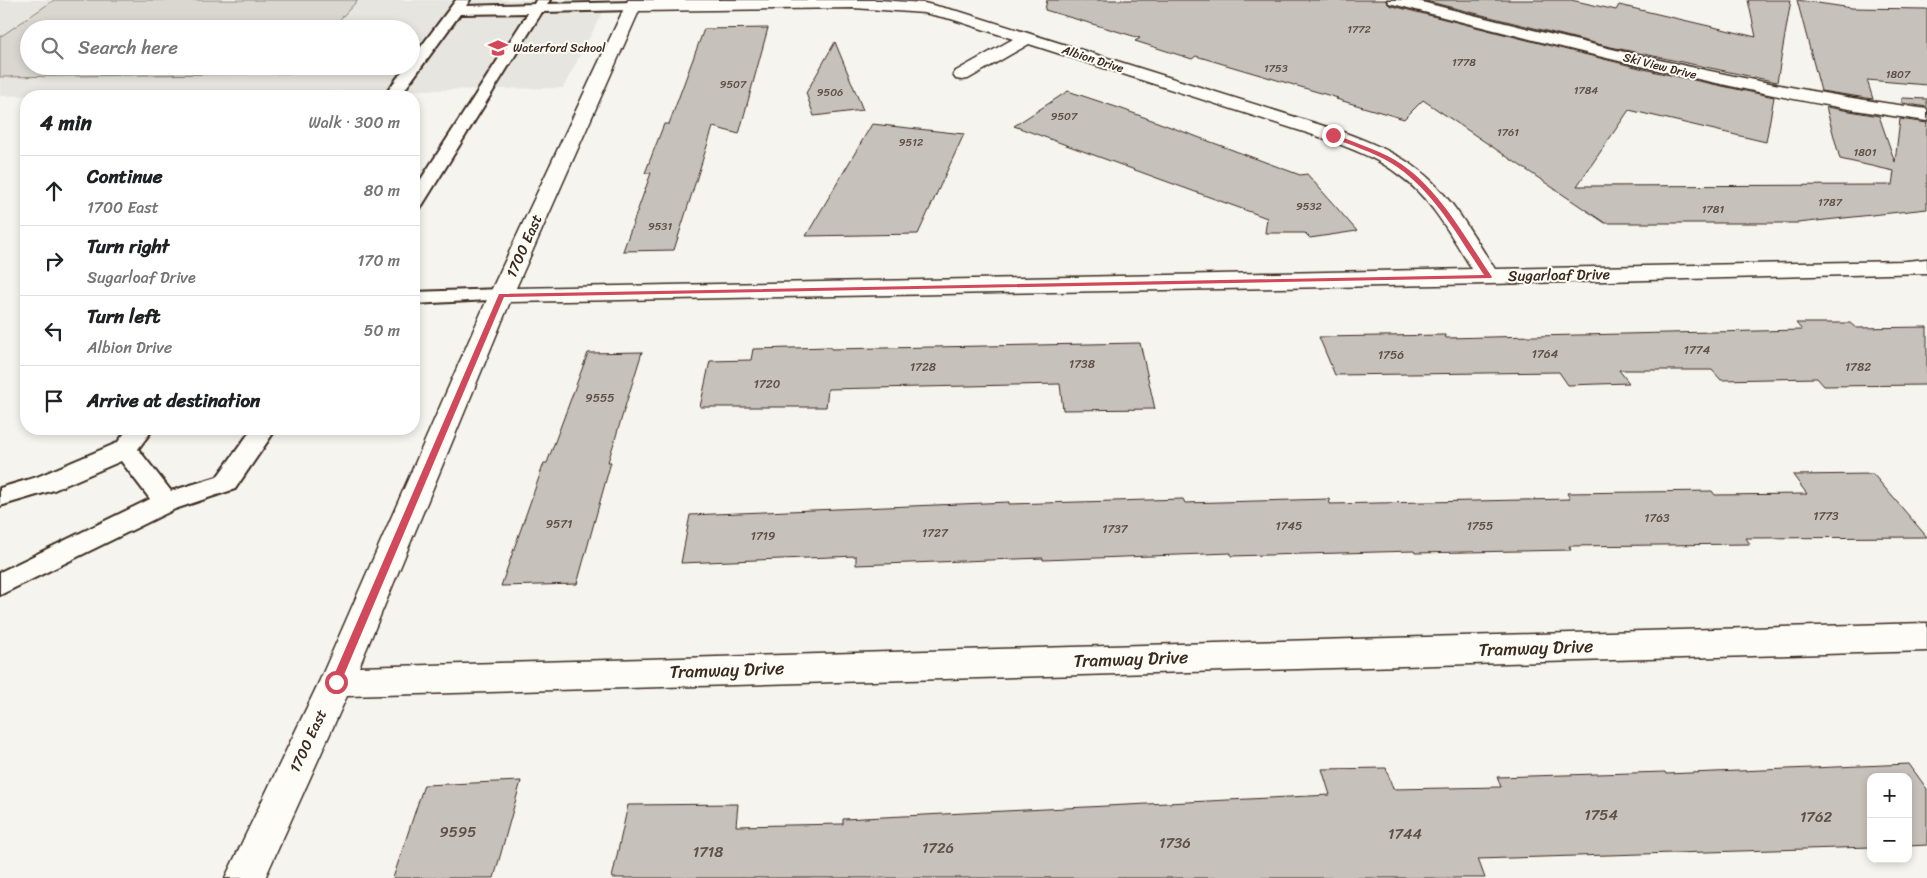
<!DOCTYPE html>
<meta charset="utf-8">
<style>
body{margin:0;font-family:Sriracha,sans-serif;background:#f2f2f2;color:#202124}
.controls{position:absolute;right:15px;bottom:15px;display:grid;overflow:hidden;border-radius:10px;box-shadow:0 2px 8px #0003}
.controls button{width:45px;height:45px;display:grid;place-items:center;padding:0;border:0;border-bottom:1px solid #e0e0e0;background:#fff;color:#202124;font:25px sans-serif}
.stop{position:absolute;width:15px;height:15px;margin:-11px;border:4px solid #d1495b;border-radius:50%;background:#fff}
.stop.end{background:#d1495b;border-color:#fff;box-shadow:0 1px 5px #0008}
.list{margin:0;padding:0;list-style:none}
h2{display:flex;justify-content:space-between;align-items:center;height:65px;margin:0;padding:0 20px;font-size:21px}
h2 small{font-size:16px;font-weight:400;color:#757577}
.list li{display:grid;grid-template-columns:32px 1fr auto;gap:15px;align-items:center;box-sizing:border-box;height:70px;padding:0 20px;border-top:1px solid #e0e0e0}
.list b{display:block;font-size:19px;white-space:nowrap}
.list p{margin:0;font-size:16px;white-space:nowrap;color:#757577}
.list em{font-size:16px;font-style:normal;color:#757577}
.icon{flex:none;width:28px;height:28px;fill:none;stroke:currentColor;stroke-width:2;stroke-linecap:round;stroke-linejoin:round}
.map{position:relative;flex:none;width:1927px;height:878px;overflow:hidden}
.search{position:absolute;background:#fff;box-shadow:0 2px 8px #0003;left:20px;top:20px;width:400px;height:55px;display:flex;align-items:center;gap:12px;box-sizing:border-box;padding:0 18px;border-radius:28px;color:#757577;font-size:19px}
.panel{position:absolute;background:#fff;box-shadow:0 2px 8px #0003;left:20px;top:90px;width:400px;height:345px;border-radius:20px}
.map>svg:first-child{display:block}
</style>
<div class="map">
<svg width="1927" height="878" viewBox="0 0 1927 878">
<rect width="100%" height="100%" fill="#f5f4ee"/>
<filter id="ink" filterUnits="userSpaceOnUse"><feTurbulence type="fractalNoise" baseFrequency=".02" numOctaves="2"/><feDisplacementMap in="SourceGraphic" scale="10" xChannelSelector="R" yChannelSelector="G"/><feConvolveMatrix kernelMatrix="1 2 1 2 8 2 1 2 1" color-interpolation-filters="sRGB"/></filter>
<g filter="url(#ink)">
<path fill="#e7e5df" fill-rule="evenodd" d="M0 0H609L563 88 0 96ZM29 29H411V66H29Z"/>
<path fill="#dad6d0" stroke="#8a8077" d="M54 0H358L331 29H29V66H296L290 73 0 77V37Z"/>
<path fill="#c7c1bb" stroke="#3b2a1e" d="M1047 0H1385L1389 5 1523 39 1656 72 1774 97 1766 142 1629 110 1577 186 1892 185 1894 171 1840 159 1826 107 1879 116 1895 162 1900 119 1927 123V209L1798 223H1605L1423 100 1404 119 1336 99 1338 98 1196 56 1192 59 1135 41 1140 38 1045 10Z
M1422 0H1571L1616 10 1619 5 1756 37 1748 0H1791L1777 82 1606 46Z
M1797 0 1852 8 1927 9V85L1867 80 1873 99 1821 91Z
M768 28 739 134 713 127 674 250 623 251 651 173H645L664 124H669L704 29Z
M835 42 863 110 814 116 806 93Z
M1068 91 1122 109 1300 175 1307 174 1357 231 1310 238 1305 233H1265L1267 218 1014 126Z
M1902 98 1927 99V107L1902 103Z
M872 124 964 134 918 234 806 236Z
M1796 323H1850L1856 328 1927 327V385L1824 386 1817 378 1721 380 1712 370H1619L1629 383 1568 385 1559 372 1335 375 1319 337 1445 335 1446 338 1802 330Z
M1140 343 1155 409 1063 410 1060 384 828 389 826 407H700L710 361 751 360 753 349 831 347V349Z
M642 352 608 462H611L577 584 501 586 544 463H547L588 353Z
M1873 474 1927 537 1746 538 1750 544 1569 546 1571 550 1415 553 1414 551 1231 556V553L1043 560V558L856 565V556L681 563 690 515 1009 502V504L1183 499 1185 503 1329 499 1330 504 1570 499 1567 493 1712 491 1715 495 1807 494 1793 475Z
M1909 764 1927 789V845L1908 846V777H1871V847L1478 859 1485 878H612L628 805 738 804 736 826 843 824V819L1330 795 1322 769 1386 768 1393 789 1501 787 1497 777 1665 772 1666 774Z
M521 781 494 878H393L424 785Z"/>
<g fill="none" stroke-linecap="round" stroke-linejoin="round">
<defs>
<path id="lane" d="M456 0H470L466 6 534 4 536 0H550L547 4 633 2 640 6 633 10 542 12 423 204 420 208 414 209V190L528 13 460 14 400 96H384L406 66H411V60Z
M501 289 508 291 511 295 508 299 414 304V292Z
M128 429H153L138 449 171 491 217 477 252 429H276L235 489 175 509 0 595V572L150 499 121 461 54 490 0 506V488L37 477 117 443Z"/>
<path id="street" d="M628 0H879L924 3 961 12 1340 131C1365 140 1390 150 1412 165 1449 190 1471 233 1495 269L1906 261 1927 259V273L1489 284 510 302 359 667 1927 623V651L347 696 265 878H225L319 682 489 295ZM854 8 924 13 951 19 1013 39 956 71 953 75 956 79 962 80 968 79 1029 44 1326 139C1351 149 1378 158 1399 175 1432 199 1451 236 1472 269L516 288 639 11Z
M1387 0H1414C1584 43 1753 86 1927 109V121C1745 96 1568 49 1389 3Z"/>
</defs>
<use href="#lane" stroke="#3b2a1e" stroke-width="4"/>
<use href="#street" stroke="#3b2a1e" stroke-width="3"/>
<use href="#lane" fill="#fdfcf7" fill-rule="evenodd"/>
<use href="#street" fill="#fdfcf7" fill-rule="evenodd"/>
</g>
</g>
<path fill="#d1495b" d="M1331 134H1335C1354 143 1376 149 1395 160 1438 186 1464 236 1492 277L1491 278 504 297 341 682 339 685H332L331 682 499 294 1484 275C1457 235 1433 189 1391 163 1373 152 1350 145 1331 137Z"/>
<defs>
<symbol id="school-bare" viewBox="-9 -9 18 18"><path d="M0-5L7-2L0 1L-7-2ZM-4 1L0 2.5L4 1V4Q0 6-4 4Z" fill="#d1495b" stroke="#fdfcf7" stroke-width="2.5" paint-order="stroke"/></symbol>
</defs>
<g fill-rule="evenodd">
<use href="#school-bare" x="484" y="34" width="28" height="28"/>
</g>
<g text-anchor="middle" stroke-width="4" stroke-linejoin="round" paint-order="stroke">
<g font-size="11" fill="#5e5045">
<text x="1359" y="33">1772</text>
<text x="1464" y="66">1778</text>
<text x="1276" y="72">1753</text>
<text x="1898" y="78">1807</text>
<text x="733" y="88">9507</text>
<text x="1586" y="94">1784</text>
<text x="830" y="96">9506</text>
<text x="1064" y="120">9507</text>
<text x="1508" y="136">1761</text>
<text x="911" y="146">9512</text>
<text x="1865" y="156">1801</text>
<text x="1830" y="206">1787</text>
<text x="1309" y="210">9532</text>
<text x="1713" y="213">1781</text>
<text x="660" y="230">9531</text>
</g>
<g font-size="12" fill="#3b2a1e" stroke="#fdfcf7" text-anchor="start">
<text x="513" y="52">Waterford School</text>
</g>
<g font-size="12" fill="#3b2a1e" stroke="#fdfcf7">
<text transform="translate(1093 59) rotate(18)" y="4">Albion Drive</text>
<text transform="translate(1660 66) rotate(14)" y="4">Ski View Drive</text>
</g>
<g font-size="12" fill="#5e5045">
<text x="1697" y="354">1774</text>
<text x="1545" y="358">1764</text>
<text x="1391" y="359">1756</text>
<text x="1082" y="368">1738</text>
<text x="923" y="371">1728</text>
<text x="1858" y="371">1782</text>
<text x="767" y="388">1720</text>
<text x="600" y="402">9555</text>
<text x="1826" y="520">1773</text>
<text x="1657" y="522">1763</text>
<text x="559" y="528">9571</text>
<text x="1289" y="530">1745</text>
<text x="1480" y="530">1755</text>
<text x="1115" y="533">1737</text>
<text x="935" y="537">1727</text>
<text x="763" y="540">1719</text>
</g>
<g font-size="15" fill="#3b2a1e" stroke="#fdfcf7">
<text transform="translate(524 246) rotate(-66)" y="5">1700 East</text>
<text transform="translate(1559 275) rotate(-1)" y="5">Sugarloaf Drive</text>
<text transform="translate(308 741) rotate(-65)" y="5">1700 East</text>
</g>
<g font-size="15" fill="#5e5045">
<text x="1601" y="820">1754</text>
<text x="1816" y="822">1762</text>
<text x="458" y="837">9595</text>
<text x="1405" y="839">1744</text>
<text x="1175" y="848">1736</text>
<text x="938" y="853">1726</text>
<text x="708" y="857">1718</text>
</g>
<g font-size="18" fill="#3b2a1e" stroke="#fdfcf7">
<text transform="translate(1536 648) rotate(-2)" y="6">Tramway Drive</text>
<text transform="translate(1131 659) rotate(-2)" y="6">Tramway Drive</text>
<text transform="translate(727 670) rotate(-2)" y="6">Tramway Drive</text>
</g>
</g>
</svg>
<div class="controls">
<button>+</button>
<button>−</button>
</div>
<div class="stop" style="left:336px;top:682px"></div>
<div class="stop end" style="left:1333px;top:135px"></div>
<div class="search"><svg class="icon" aria-label="search" viewBox="0 0 24 24"><circle cx="10" cy="10" r="6"/><path d="M15 15l6 6"/></svg>Search here</div>
<section class="panel">
<h2>4 min<small>Walk · 300 m</small></h2>
<ul class="list">
<li><svg class="icon" aria-label="ahead" viewBox="0 0 24 24"><path d="M12 20V5M6 11l6-6 6 6"/></svg><div><b>Continue</b><p>1700 East</p></div><em>80 m</em></li>
<li><svg class="icon" aria-label="right" viewBox="0 0 24 24"><path d="M7 20v-9h11M14 6l5 5-5 5"/></svg><div><b>Turn right</b><p>Sugarloaf Drive</p></div><em>170 m</em></li>
<li><svg class="icon" aria-label="left" viewBox="0 0 24 24"><path d="M17 20v-9H6M10 6l-5 5 5 5"/></svg><div><b>Turn left</b><p>Albion Drive</p></div><em>50 m</em></li>
<li><svg class="icon" aria-label="arrive" viewBox="0 0 24 24"><path d="M6 21V4h12l-3 4 3 4H6"/></svg><div><b>Arrive at destination</b></div></li>
</ul>
</section>
</div>
